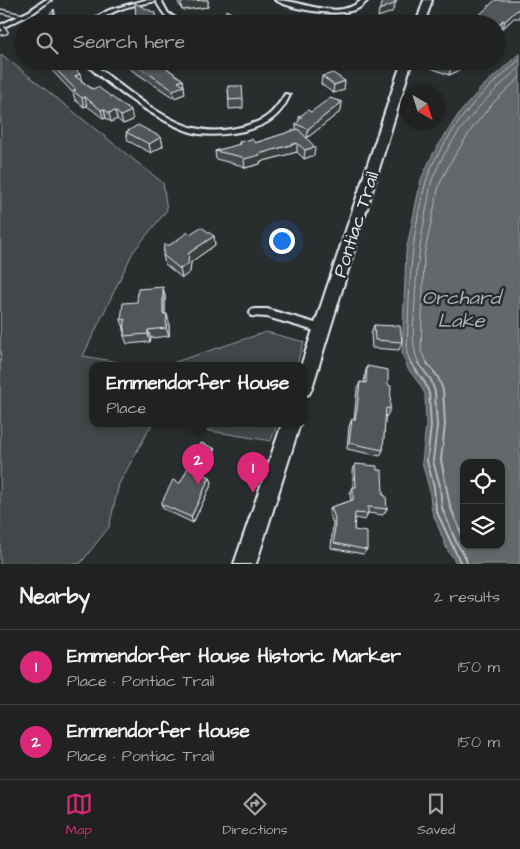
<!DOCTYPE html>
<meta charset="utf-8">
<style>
body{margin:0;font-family:"Architects Daughter",sans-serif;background:#282a2a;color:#f1f3f6}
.controls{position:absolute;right:15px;bottom:15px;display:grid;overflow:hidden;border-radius:10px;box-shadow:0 1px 4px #0004}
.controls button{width:45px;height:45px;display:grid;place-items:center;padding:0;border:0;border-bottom:1px solid #3d3f40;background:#202222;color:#f1f3f6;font:25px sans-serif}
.compass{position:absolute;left:400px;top:85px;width:45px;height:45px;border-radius:50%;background:#202222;box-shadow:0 1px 4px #0004;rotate:141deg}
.you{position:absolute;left:281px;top:240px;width:18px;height:18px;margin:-12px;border:4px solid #fff;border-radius:50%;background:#1a73e8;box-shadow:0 0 0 8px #1a73e833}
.badge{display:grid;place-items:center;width:32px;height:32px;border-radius:50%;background:#db2777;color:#fff;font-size:16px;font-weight:700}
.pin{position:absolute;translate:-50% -41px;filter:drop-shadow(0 1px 2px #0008)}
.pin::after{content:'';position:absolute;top:26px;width:18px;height:15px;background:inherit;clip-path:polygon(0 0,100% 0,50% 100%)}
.popup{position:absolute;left:89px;top:362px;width:218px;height:65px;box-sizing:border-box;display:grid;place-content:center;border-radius:10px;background:#202222;filter:drop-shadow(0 1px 4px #0005);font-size:16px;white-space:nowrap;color:#a2a4a5}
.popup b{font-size:19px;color:#f1f3f6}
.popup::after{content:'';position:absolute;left:50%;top:100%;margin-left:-10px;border:10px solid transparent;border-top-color:#202222}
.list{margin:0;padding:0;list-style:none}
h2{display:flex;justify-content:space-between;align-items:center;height:65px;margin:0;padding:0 20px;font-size:21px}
h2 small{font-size:16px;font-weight:400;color:#a2a4a5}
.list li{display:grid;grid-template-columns:32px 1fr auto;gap:15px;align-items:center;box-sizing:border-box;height:75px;padding:0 20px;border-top:1px solid #3d3f40}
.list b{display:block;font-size:19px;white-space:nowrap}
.list p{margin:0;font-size:16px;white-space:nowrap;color:#a2a4a5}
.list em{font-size:16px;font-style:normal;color:#a2a4a5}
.icon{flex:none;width:28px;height:28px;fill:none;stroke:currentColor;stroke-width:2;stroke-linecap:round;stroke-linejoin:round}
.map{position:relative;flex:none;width:520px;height:564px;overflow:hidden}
.search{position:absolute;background:#202222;box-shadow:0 1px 4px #0004;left:15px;right:15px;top:15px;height:55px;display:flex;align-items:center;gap:12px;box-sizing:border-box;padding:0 18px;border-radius:28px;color:#a2a4a5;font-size:19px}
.sheet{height:215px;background:#202222}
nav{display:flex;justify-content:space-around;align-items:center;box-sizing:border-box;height:70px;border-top:1px solid #3d3f40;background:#202222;font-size:14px;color:#a2a4a5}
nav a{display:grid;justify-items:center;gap:2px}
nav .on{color:#db2777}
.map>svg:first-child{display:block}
</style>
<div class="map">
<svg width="520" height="564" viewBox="0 0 520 564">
<rect width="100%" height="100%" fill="#2a2d2e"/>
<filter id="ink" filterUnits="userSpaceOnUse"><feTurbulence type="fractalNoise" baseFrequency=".02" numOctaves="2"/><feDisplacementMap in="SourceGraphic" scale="10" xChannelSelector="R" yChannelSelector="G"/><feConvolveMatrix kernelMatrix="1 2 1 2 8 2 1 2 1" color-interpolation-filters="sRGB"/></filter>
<g filter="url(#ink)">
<path fill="#424648" stroke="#959ca0" d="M1 54 163 183 167 210 133 252 83 356 142 366H93V424H152L119 484 109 527 80 564H0Z
M266 332 304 342 296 366H163Z
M168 424H277L271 441Z"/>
<path fill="#63686b" stroke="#989fa3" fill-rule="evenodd" d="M520 53V564H457L447 549 432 511 429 488 422 462 426 425 425 394 421 386 408 369 402 353 406 252 421 179 433 154 458 115 481 88ZM464 463H501V545H464Z"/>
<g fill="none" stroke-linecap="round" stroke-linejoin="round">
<path stroke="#b3bac0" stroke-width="1" d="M411 364 407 353C409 295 410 238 426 182 432 160 448 138 461 119 477 96 500 78 520 59
M419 364C410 346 414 321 415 301 416 268 421 238 427 206 429 198 429 189 432 180 449 136 485 98 520 67
M428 364 421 351 424 256 439 185 450 163 473 127 495 101 520 77"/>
<path stroke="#b3bac0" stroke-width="2" d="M411 363 425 383 429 393 431 426 427 461 434 487 436 510 461 564
M418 363 431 380 435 392 437 426 433 461 440 486 442 508 457 544 466 558 467 564
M427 363 438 377 443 390 445 425 441 460 450 506 464 540"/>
<defs>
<path id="lane" d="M0 11 23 16
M0 33 6 32 1 26"/>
<path id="street" d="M45 0H51L33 13 0 29V25L29 11Z
M145 0H161L168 13 184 24C169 24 162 12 156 1 144 4 132 5 121 9 109 13 96 24 84 24L109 10Z
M275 0C304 0 336 22 362 0H368C365 3 362 6 359 8 340 18 293 10 275 0Z
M83 61H90C118 83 165 124 200 129 213 132 228 130 241 127 265 121 273 114 285 94L290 95C280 117 268 125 244 131 229 134 214 136 199 134 166 128 107 85 83 61Z
M255 309H267L322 325 326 326 327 329 326 332 322 333 267 317 251 316 250 313 251 310Z"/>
<path id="secondary" d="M424 0H432L424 24H416Z
M402 61H412L312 388 309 394 303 396V366H301Z
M282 424H300L256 564H234Z"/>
</defs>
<use href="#lane" stroke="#e8f1f8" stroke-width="5.5"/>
<use href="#street" stroke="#e8f1f8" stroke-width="4"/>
<use href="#secondary" stroke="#e8f1f8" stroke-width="4"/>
<use href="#lane" stroke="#2a2d2e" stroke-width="3"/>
<use href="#street" fill="#2a2d2e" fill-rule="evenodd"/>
<use href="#secondary" fill="#2a2d2e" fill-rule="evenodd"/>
</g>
<path fill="#474b4d" stroke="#e8f1f8" d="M177 0H208V7L182 10Z
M495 0 514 18 503 28H500L496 32Z
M40 61H67L82 81 133 120 123 124 117 119 111 122 106 118 104 119 87 106 84 107 75 100 73 93 46 64 43 65Z
M116 61H157L183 80 185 94 174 98 121 63 119 64Z
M432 61H461L458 71 449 75 431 68Z
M322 76 344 90 333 93 321 84Z
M228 86 243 99V108L229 109Z
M341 111 307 138 314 155 304 159 297 152 260 162V164L245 168 243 166 216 159 215 151 239 145V142L255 143 296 130V124L299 121V117L311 112Z
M126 132 161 137 163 146 151 153 128 141Z
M190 234 214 236 215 245 191 262 190 272 182 278 165 264 163 255 170 245Z
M165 295V314L169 322V336L151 338 150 342 127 344 124 336V328L121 320 137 302Z
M374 325 402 342 399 350 372 348 371 333Z
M367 366 388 385 390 409 387 416H385L383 450 380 456 347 449 349 426 352 419 354 420 357 390 360 382 364 383 365 374Z
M214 448 215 454 205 475 210 477 212 483 193 523 164 509 161 504Z
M355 464 377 470 387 509 383 515 368 513 365 520 355 518 354 530 367 550 363 554 331 548 333 523 329 513 331 507 351 501 350 493 353 487V471Z"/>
<path fill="#3a3d3e" stroke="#e8f1f8" d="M200 0H208V7L182 10 181 2Z
M395 0H397L392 12 378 17 379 10Z
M54 9 56 17V24H53Z
M517 10H520V18H514L503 28 505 21Z
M503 20 500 28 496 32V27Z
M42 61H45L46 64 43 65Z
M461 63 458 71 449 75 451 67Z
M80 74 82 82 75 76Z
M183 80 185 94 174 98 173 90 178 82Z
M345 81 344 90 333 93 334 85Z
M85 97 87 106 84 107 82 98Z
M342 102 341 111 307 138 308 129Z
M104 109 106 118 104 119 101 110Z
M115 111 117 119 111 122 109 113Z
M131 111 133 120 123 124 121 116Z
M161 137 163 146 151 153 149 144Z
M297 143V152L260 162V164L245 168 244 159 259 154Z
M315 147 314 155 304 159 305 150Z
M214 236 215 245 191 262 190 272 182 278 180 269 189 253Z
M163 287 165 295V323L163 314Z
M167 314 169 322V336L166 328Z
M148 330 151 338 150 342 148 334Z
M214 448 215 454 203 479 201 473Z
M210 477 212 483 193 523 191 517Z"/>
<path fill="#535759" stroke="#e8f1f8" d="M180 0H200L181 2Z
M384 0H395L394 4 379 10Z
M495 0H520V10H517L505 21 503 20 496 27V24H470Z
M135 3 155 13 156 24H144V23H136Z
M54 9 53 24H42Z
M226 10 239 17 238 24H224Z
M48 61H67L80 74 75 76 92 89 98 87 131 111 121 116 115 111 109 113 104 109 101 110 85 97 82 98 73 91 76 90Z
M130 61H157L183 80 178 82 184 86 173 90Z
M437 61H461V63L451 67Z
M333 73 345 81 334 85 322 76Z
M228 86H242L243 99 229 100Z
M330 98 342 102 308 129 296 124 302 117H299L308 110 311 112Z
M138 125 161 137 149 144 126 132Z
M298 129 315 147 305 150 297 143 259 154 260 155 244 159 242 157 215 151 240 144 239 142 252 139 255 143Z
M201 227 214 236 189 253 188 264 180 269 163 255 164 245H170L188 232 190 234Z
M163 287V314H167L166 328 148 330V334L124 336 125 319 121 320 123 303 137 302 138 289Z
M374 325 400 326 402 342 375 340Z
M367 366 388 370V385L391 386 390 409 386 408 383 450 349 443 352 419 355 420 357 409 360 382 366 383Z
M201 443 214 448 201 473 210 477 191 517 161 504 173 480 180 483Z
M355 464 377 466V470H382L383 495 386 496 387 509 368 507V514L355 513 354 530 367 532V550L334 543 335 518 331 507 353 500V487H356Z"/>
</g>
<g text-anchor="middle" stroke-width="5" stroke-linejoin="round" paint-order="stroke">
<g font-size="19" fill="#e8f1f8" stroke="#2a2d2e">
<text transform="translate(355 224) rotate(-72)" y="7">Pontiac Trail</text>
</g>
<g font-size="20" font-style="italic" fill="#acb3b9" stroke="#2a2d2e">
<text x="461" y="304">Orchard<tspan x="461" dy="23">Lake</tspan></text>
</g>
</g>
</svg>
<div class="controls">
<button><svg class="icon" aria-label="locate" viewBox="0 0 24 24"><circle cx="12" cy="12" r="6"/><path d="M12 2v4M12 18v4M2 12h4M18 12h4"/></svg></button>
<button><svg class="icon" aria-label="layers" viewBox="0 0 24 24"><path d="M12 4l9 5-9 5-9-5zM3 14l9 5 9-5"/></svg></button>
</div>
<svg class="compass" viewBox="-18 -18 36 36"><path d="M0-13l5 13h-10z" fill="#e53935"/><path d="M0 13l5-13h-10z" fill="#a2a4a5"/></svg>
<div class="you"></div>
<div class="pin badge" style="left:253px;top:493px">1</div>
<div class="pin badge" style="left:198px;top:485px">2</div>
<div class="popup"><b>Emmendorfer House</b>Place</div>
<div class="search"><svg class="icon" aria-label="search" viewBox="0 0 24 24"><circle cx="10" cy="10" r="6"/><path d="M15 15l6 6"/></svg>Search here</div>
</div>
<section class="sheet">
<h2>Nearby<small>2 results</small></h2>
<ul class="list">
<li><span class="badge">1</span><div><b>Emmendorfer House Historic Marker</b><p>Place · Pontiac Trail</p></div><em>150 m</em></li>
<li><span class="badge">2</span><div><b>Emmendorfer House</b><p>Place · Pontiac Trail</p></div><em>150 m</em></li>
</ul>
</section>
<nav>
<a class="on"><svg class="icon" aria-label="map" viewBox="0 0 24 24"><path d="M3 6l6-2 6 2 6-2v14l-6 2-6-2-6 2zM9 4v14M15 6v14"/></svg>Map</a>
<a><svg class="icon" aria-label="directions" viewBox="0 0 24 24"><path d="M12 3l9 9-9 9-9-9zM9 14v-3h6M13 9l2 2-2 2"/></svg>Directions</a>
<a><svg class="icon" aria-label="saved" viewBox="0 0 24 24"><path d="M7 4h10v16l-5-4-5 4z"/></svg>Saved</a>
</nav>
